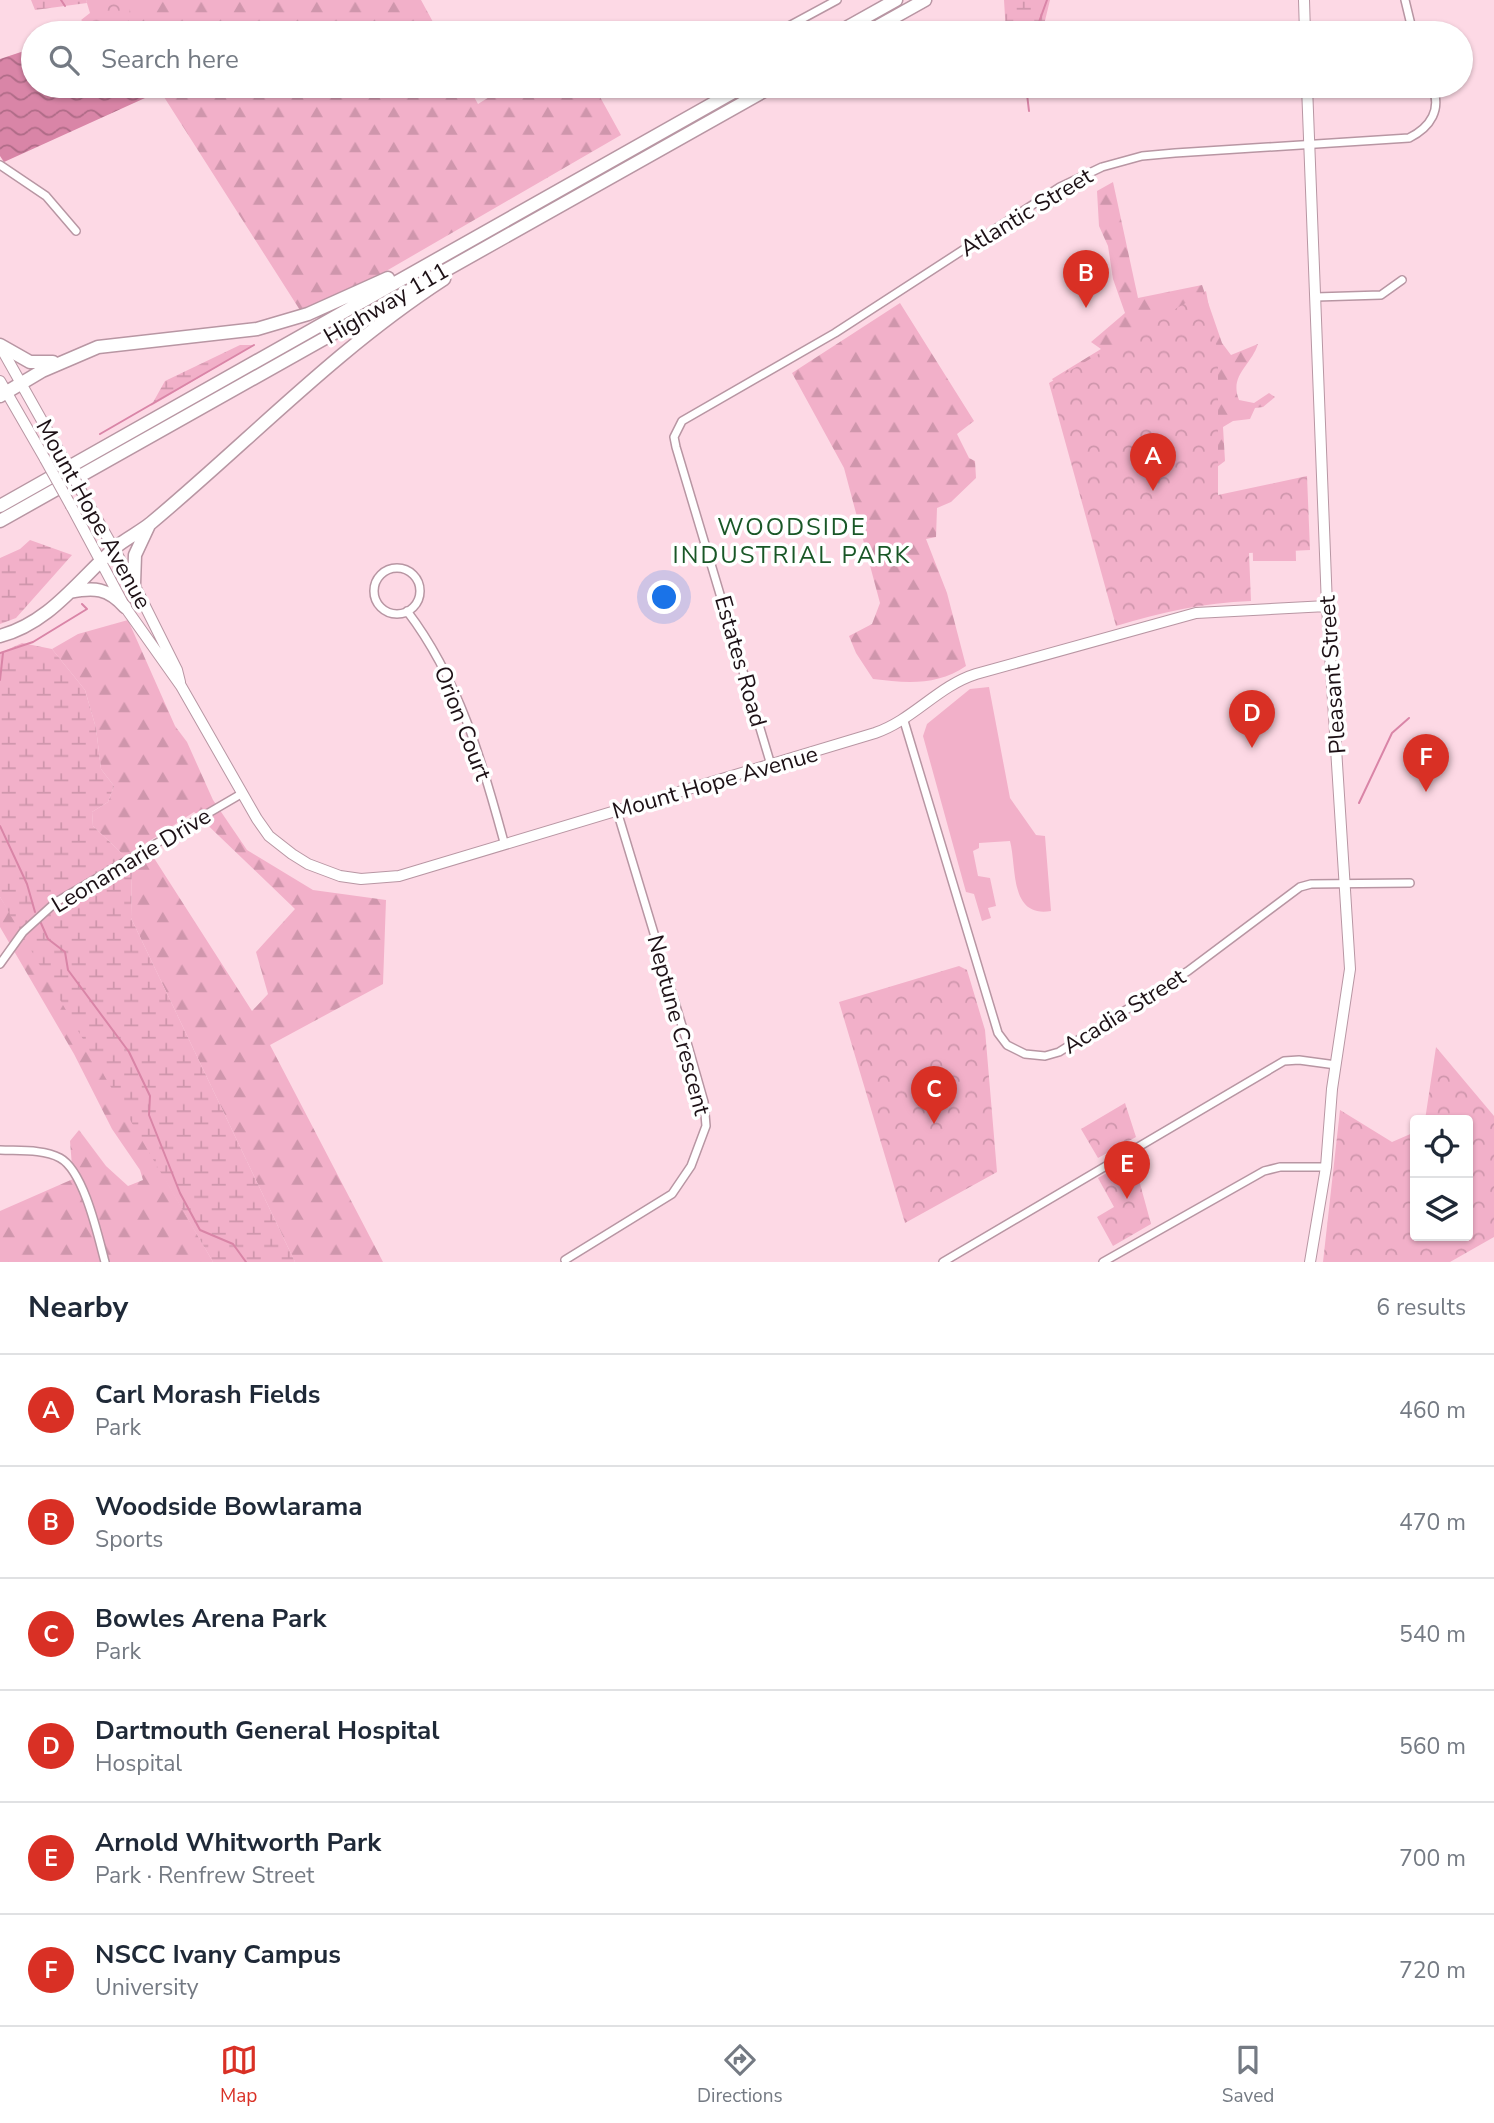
<!DOCTYPE html>
<meta charset="utf-8">
<style>
body{margin:0;font-family:"Nunito Sans",sans-serif;background:#f2f2f3;color:#1f2937}
.controls{position:absolute;right:21px;bottom:21px;display:grid;overflow:hidden;border-radius:7px;box-shadow:0 2px 5px #0004}
.controls button{width:63px;height:63px;display:grid;place-items:center;padding:0;border:0;border-bottom:2px solid #e0e1e3;background:#fff;color:#1f2937;font:35px sans-serif}
.you{position:absolute;left:665px;top:598px;width:24px;height:24px;margin:-18px;border:5px solid #fff;border-radius:50%;background:#1a73e8;box-shadow:0 0 0 10px #1a73e833}
.badge{display:grid;place-items:center;width:46px;height:46px;border-radius:50%;background:#d93025;color:#fff;font-size:23px;font-weight:700}
.pin{position:absolute;translate:-50% -58px;filter:drop-shadow(0 2px 4px #0008)}
.pin::after{content:'';position:absolute;top:37px;width:24px;height:21px;background:inherit;clip-path:polygon(0 0,100% 0,50% 100%)}
.list{margin:0;padding:0;list-style:none}
h2{display:flex;justify-content:space-between;align-items:center;height:91px;margin:0;padding:0 28px;font-size:30px}
h2 small{font-size:23px;font-weight:400;color:#747a83}
.list li{display:grid;grid-template-columns:46px 1fr auto;gap:21px;align-items:center;box-sizing:border-box;height:112px;padding:0 28px;border-top:2px solid #e0e1e3}
.list b{display:block;font-size:26px;white-space:nowrap}
.list p{margin:0;font-size:23px;white-space:nowrap;color:#747a83}
.list em{font-size:23px;font-style:normal;color:#747a83}
.icon{flex:none;width:38px;height:38px;fill:none;stroke:currentColor;stroke-width:2;stroke-linecap:round;stroke-linejoin:round}
.map{position:relative;flex:none;width:1494px;height:1262px;overflow:hidden}
.search{position:absolute;background:#fff;box-shadow:0 2px 5px #0004;left:21px;right:21px;top:21px;height:77px;display:flex;align-items:center;gap:18px;box-sizing:border-box;padding:0 24px;border-radius:38px;color:#747a83;font-size:26px}
.sheet{height:763px;background:#fff}
nav{display:flex;justify-content:space-around;align-items:center;box-sizing:border-box;height:98px;border-top:2px solid #e0e1e3;background:#fff;font-size:19px;color:#747a83}
nav a{display:grid;justify-items:center;gap:4px}
nav .on{color:#d93025}
.map>svg:first-child{display:block}
</style>
<div class="map">
<svg width="1494" height="1262" viewBox="0 0 1494 1262">
<defs>
<pattern id="forest-firs" width="22" height="20" patternUnits="userSpaceOnUse" patternTransform="scale(1.75)"><rect width="22" height="20" fill="#f2b0c9"/><path d="M5 1l3.5 6h-7zM16 11l3.5 6h-7z" fill="#cf96ac"/></pattern>
<pattern id="wetland-marsh" width="20" height="14" patternUnits="userSpaceOnUse" patternTransform="scale(1.75)"><rect width="20" height="14" fill="#f2b0c9"/><path d="M1 5h8M5 5V1M11 12h8M15 12V8" fill="none" stroke="#cf96ac"/></pattern>
<pattern id="park-crowns" width="20" height="18" patternUnits="userSpaceOnUse" patternTransform="scale(1.75)"><rect width="20" height="18" fill="#f2b0c9"/><path d="M2 6a3 3 0 1 1 6 0M12 15a3 3 0 1 1 6 0" fill="none" stroke="#cf96ac"/></pattern>
<pattern id="water-waves" width="16" height="10" patternUnits="userSpaceOnUse" patternTransform="scale(1.75)"><rect width="16" height="10" fill="#d985a7"/><path d="M0 5q4-4 8 0t8 0" fill="none" stroke="#af6b87"/></pattern>
</defs>
<rect width="100%" height="100%" fill="#fdd9e5"/>
<path fill="#f2b0c9" d="M1295 518 1296 561H1253L1252 519Z
M989 687 1010 798 1036 835 1045 836 1051 911C1009 918 1017 868 1010 841L979 843V848L973 851 978 876 990 878 996 906 988 908 991 918 982 921 974 894 966 892 923 736 927 724 970 689Z"/>
<path fill="url(#forest-firs)" fill-rule="evenodd" d="M111 0H421L439 33H131Z
M157 86H468L478 104 507 86H594L621 135 305 318Z
M1113 182 1138 298 1202 285 1222 343 1231 355 1258 344C1251 366 1229 375 1239 400L1254 403 1269 393 1275 397 1263 407 1255 408 1250 419 1233 421 1223 427 1225 461 1217 467 1058 387 1052 379 1101 349 1091 342 1125 313 1113 279 1108 246 1099 226 1097 191Z
M900 303 974 421 957 434 969 458 975 461 976 478 951 502 937 508 936 537 926 539 947 593 966 666C937 686 906 683 873 679L856 653 849 636 872 624 880 603 844 468 792 373Z
M128 620 175 726 187 742 213 800 247 850 313 890 386 900 383 984 270 1045 383 1262H295L131 918 132 863 93 826 92 812 108 802 114 786 101 769 96 728 85 690 52 649 78 634ZM194 812 295 909 256 952 268 994 252 1011 145 844Z
M0 897 27 939 213 1262H0V1211L73 1179 70 1141 79 1130 106 1166 128 1186 143 1180 140 1170 112 1129 74 1054 0 927Z"/>
<path fill="url(#wetland-marsh)" d="M31 0H86L87 3 35 10Z
M1004 0H1050L1042 33H1006Z
M240 345H254L151 406 165 381Z
M30 540 72 555 16 618 0 624V558L20 549Z
M22 643 52 649 85 690 96 728 101 769 114 786 108 802 92 812 93 826 132 863 131 918 295 1262H213L0 897V653Z"/>
<path fill="url(#park-crowns)" d="M86 0H130L129 21 95 31 81 20 90 13Z
M1206 291 1218 356V495L1307 476 1310 550 1249 553 1251 601C1203 603 1162 612 1116 626L1049 383Z
M959 966 967 970 985 1030 997 1172 905 1223 839 1002Z
M1436 1047 1494 1116V1237L1450 1262H1323L1340 1110 1392 1142 1415 1132V1236H1468V1120H1425Z
M1125 1103 1136 1137 1098 1158 1081 1129Z
M1133 1158 1151 1224 1113 1246 1097 1217 1114 1207 1098 1178Z"/>
<path fill="url(#water-waves)" d="M33 48V86H135L145 98 4 162 0 156V59Z"/>
<g fill="none" stroke-linecap="round" stroke-linejoin="round">
<path stroke="#d985a7" stroke-width="2" d="M61 0 65 6
M1035 33 1047 0
M1026 86 1029 111
M100 434 254 345
M0 653 33 642 87 609 82 604
M0 680 3 653
M1359 803 1392 733 1409 718
M0 826 27 884 35 912
M40 921 48 939 65 952 68 970 129 1052 150 1096 149 1115 180 1193 200 1230 233 1244 246 1262"/>
<defs>
<path id="street" d="M1405 0 1413 33
M656 30 659 33
M776 33 837 0
M0 165 46 196 76 231
M1316 297 1381 295 1402 280
M374 591a23 23 0 1 1 46 0a23 23 0 1 1-46 0Z
M407 611C459 679 482 761 504 842
M904 721 998 1033 1007 1045 1025 1054 1045 1056 1059 1052 1188 971 1300 887 1311 884 1410 883
M771 765 676 447 674 437 682 421 835 333 1060 187 1102 167 1142 156 1175 153 1409 138C1431 127 1442 109 1432 86
M0 964 23 932 56 902 241 794
M0 1150C19 1151 43 1149 60 1158 84 1171 98 1236 105 1262
M565 1260 672 1194 691 1166 706 1126 704 1102 686 1039 617 811
M943 1262 1284 1061 1299 1060 1336 1065
M1103 1262 1264 1171 1280 1167H1326"/>
<path id="secondary" d="M1304 0 1305 33
M1307 86 1327 606 1350 969 1332 1089 1326 1167 1310 1262
M0 346 59 451
M0 381 45 459
M85 498 134 584 177 670 180 682
M71 506 125 607 181 686 257 819 269 836 292 854 308 864 340 876 361 879 399 876 875 733C913 720 938 686 976 674L1196 613 1327 606"/>
<path id="highway" d="M837 33 896 0
M866 33 925 0
M0 345 30 362H53
M0 396 42 371 98 347 257 329 308 314 388 278
M0 506 744 86
M0 521 773 86
M134 584 135 555 149 525
M70 592C94 587 108 588 125 607
M0 636C50 623 79 579 116 547 127 538 140 532 151 523 249 441 336 349 444 279"/>
</defs>
<use href="#street" stroke="#b896a3" stroke-width="10"/>
<use href="#secondary" stroke="#b896a3" stroke-width="12"/>
<use href="#highway" stroke="#b896a3" stroke-width="15"/>
<use href="#street" stroke="#fff" stroke-width="7"/>
<use href="#secondary" stroke="#fff" stroke-width="10"/>
<use href="#highway" stroke="#fff" stroke-width="12"/>
<defs>
<path id="secondary-bridge" d="M59 451 85 498
M45 459 71 506"/>
</defs>
<use href="#secondary-bridge" stroke="#b896a3" stroke-width="12" stroke-linecap="butt"/>
<use href="#secondary-bridge" stroke="#fff" stroke-width="10"/>
</g>
<g text-anchor="middle" stroke-width="7" stroke-linejoin="round" paint-order="stroke">
<g font-size="23" fill="#1d1116" stroke="#fff">
<text transform="translate(1026 212) rotate(-31)" y="8">Atlantic Street</text>
<text transform="translate(386 303) rotate(-30)" y="8">Highway 111</text>
<text transform="translate(94 514) rotate(61)" y="8">Mount Hope Avenue</text>
<text transform="translate(741 661) rotate(74)" y="8">Estates Road</text>
<text transform="translate(1332 675) rotate(-94)" y="8">Pleasant Street</text>
<text transform="translate(463 723) rotate(69)" y="8">Orion Court</text>
<text transform="translate(715 782) rotate(-16)" y="8">Mount Hope Avenue</text>
<text transform="translate(131 860) rotate(-31)" y="8">Leonamarie Drive</text>
<text transform="translate(1124 1011) rotate(-32)" y="8">Acadia Street</text>
<text transform="translate(679 1025) rotate(75)" y="8">Neptune Crescent</text>
</g>
<g font-size="24" letter-spacing="2" fill="#195727" stroke="#fff">
<text x="792" y="535">WOODSIDE<tspan x="792" dy="28">INDUSTRIAL PARK</tspan></text>
</g>
</g>
</svg>
<div class="controls">
<button><svg class="icon" aria-label="locate" viewBox="0 0 24 24"><circle cx="12" cy="12" r="6"/><path d="M12 2v4M12 18v4M2 12h4M18 12h4"/></svg></button>
<button><svg class="icon" aria-label="layers" viewBox="0 0 24 24"><path d="M12 4l9 5-9 5-9-5zM3 14l9 5 9-5"/></svg></button>
</div>
<div class="you"></div>
<div class="pin badge" style="left:1153px;top:491px">A</div>
<div class="pin badge" style="left:1086px;top:308px">B</div>
<div class="pin badge" style="left:934px;top:1124px">C</div>
<div class="pin badge" style="left:1252px;top:748px">D</div>
<div class="pin badge" style="left:1127px;top:1199px">E</div>
<div class="pin badge" style="left:1426px;top:792px">F</div>
<div class="search"><svg class="icon" aria-label="search" viewBox="0 0 24 24"><circle cx="10" cy="10" r="6"/><path d="M15 15l6 6"/></svg>Search here</div>
</div>
<section class="sheet">
<h2>Nearby<small>6 results</small></h2>
<ul class="list">
<li><span class="badge">A</span><div><b>Carl Morash Fields</b><p>Park</p></div><em>460 m</em></li>
<li><span class="badge">B</span><div><b>Woodside Bowlarama</b><p>Sports</p></div><em>470 m</em></li>
<li><span class="badge">C</span><div><b>Bowles Arena Park</b><p>Park</p></div><em>540 m</em></li>
<li><span class="badge">D</span><div><b>Dartmouth General Hospital</b><p>Hospital</p></div><em>560 m</em></li>
<li><span class="badge">E</span><div><b>Arnold Whitworth Park</b><p>Park · Renfrew Street</p></div><em>700 m</em></li>
<li><span class="badge">F</span><div><b>NSCC Ivany Campus</b><p>University</p></div><em>720 m</em></li>
</ul>
</section>
<nav>
<a class="on"><svg class="icon" aria-label="map" viewBox="0 0 24 24"><path d="M3 6l6-2 6 2 6-2v14l-6 2-6-2-6 2zM9 4v14M15 6v14"/></svg>Map</a>
<a><svg class="icon" aria-label="directions" viewBox="0 0 24 24"><path d="M12 3l9 9-9 9-9-9zM9 14v-3h6M13 9l2 2-2 2"/></svg>Directions</a>
<a><svg class="icon" aria-label="saved" viewBox="0 0 24 24"><path d="M7 4h10v16l-5-4-5 4z"/></svg>Saved</a>
</nav>
